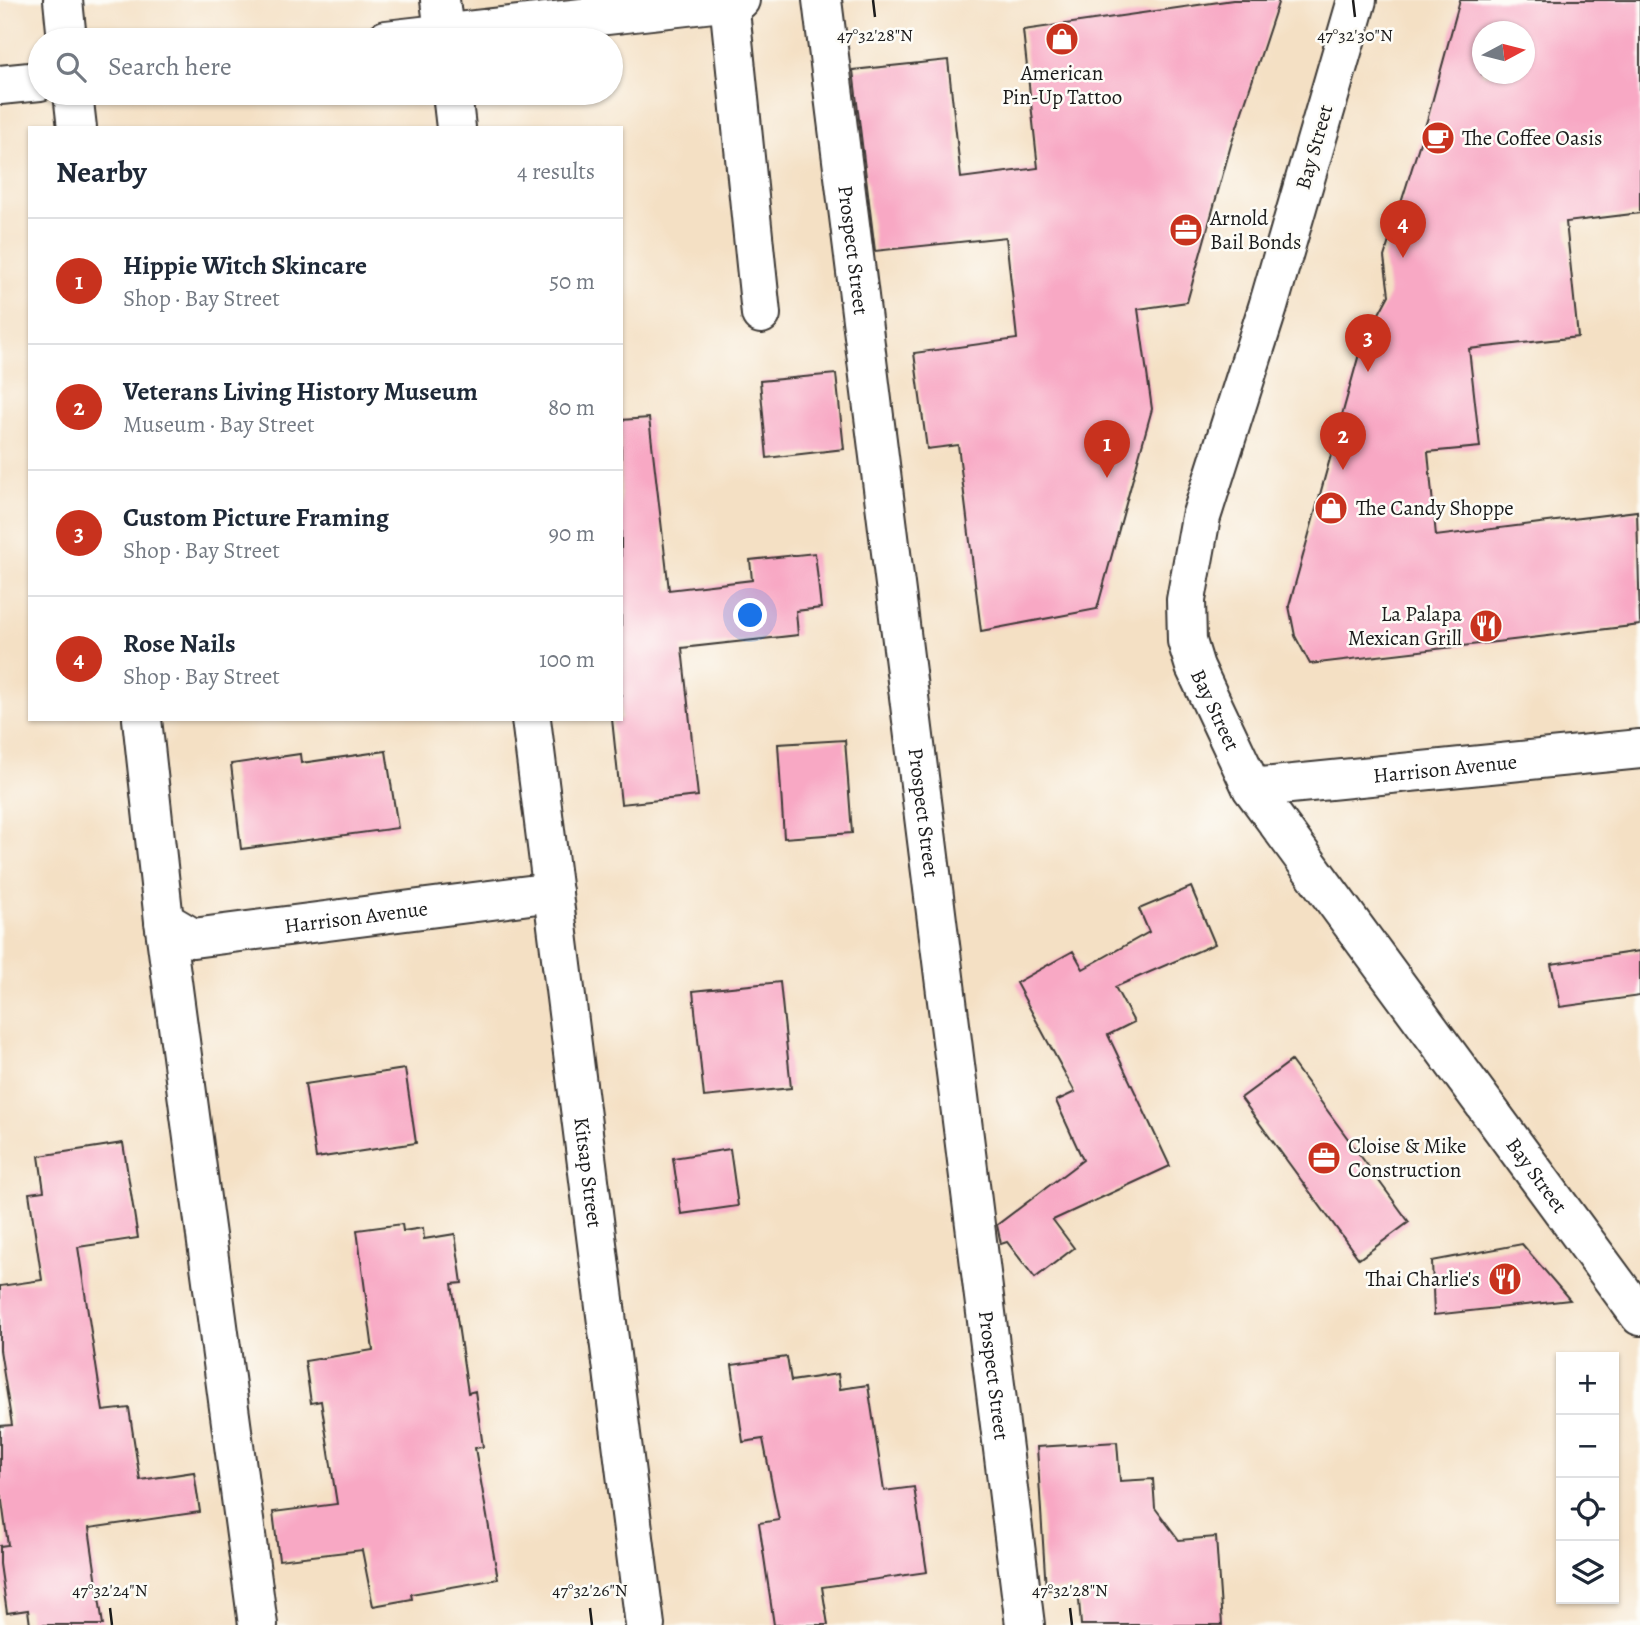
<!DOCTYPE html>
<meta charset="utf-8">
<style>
body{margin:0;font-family:Alegreya,serif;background:#f6f6f7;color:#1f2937}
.controls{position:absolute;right:21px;bottom:21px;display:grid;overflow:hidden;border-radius:0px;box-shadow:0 2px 5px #0004}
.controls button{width:63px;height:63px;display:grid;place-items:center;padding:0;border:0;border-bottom:2px solid #e0e1e3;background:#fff;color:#1f2937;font:35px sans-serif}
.compass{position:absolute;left:1472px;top:21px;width:63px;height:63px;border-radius:50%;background:#fff;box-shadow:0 2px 5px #0004;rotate:83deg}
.you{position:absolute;left:751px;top:616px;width:24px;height:24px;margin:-18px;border:5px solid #fff;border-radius:50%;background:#1a73e8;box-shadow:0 0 0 10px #1a73e833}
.badge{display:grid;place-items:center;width:46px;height:46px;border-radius:50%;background:#c8321e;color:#fff;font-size:23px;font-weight:700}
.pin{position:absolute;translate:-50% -58px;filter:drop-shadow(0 2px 4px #0008)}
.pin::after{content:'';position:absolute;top:37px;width:24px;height:21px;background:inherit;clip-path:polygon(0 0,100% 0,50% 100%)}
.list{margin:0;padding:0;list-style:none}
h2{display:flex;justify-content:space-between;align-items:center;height:91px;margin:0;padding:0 28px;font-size:30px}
h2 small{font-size:23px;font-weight:400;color:#747a83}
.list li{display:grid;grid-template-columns:46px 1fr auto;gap:21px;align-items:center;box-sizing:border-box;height:126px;padding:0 28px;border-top:2px solid #e0e1e3}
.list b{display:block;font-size:26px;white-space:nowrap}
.list p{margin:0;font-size:23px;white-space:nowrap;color:#747a83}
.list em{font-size:23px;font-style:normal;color:#747a83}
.icon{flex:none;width:38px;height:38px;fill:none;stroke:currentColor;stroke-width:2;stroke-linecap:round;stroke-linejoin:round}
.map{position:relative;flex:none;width:1640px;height:1625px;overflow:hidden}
.search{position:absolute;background:#fff;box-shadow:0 2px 5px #0004;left:28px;top:28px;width:595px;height:77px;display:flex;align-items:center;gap:18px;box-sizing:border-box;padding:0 24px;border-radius:38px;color:#747a83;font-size:26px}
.panel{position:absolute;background:#fff;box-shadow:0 2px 5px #0004;left:28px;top:126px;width:595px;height:595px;border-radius:0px}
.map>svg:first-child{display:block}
</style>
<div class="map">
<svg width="1640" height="1625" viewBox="0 0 1640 1625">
<rect width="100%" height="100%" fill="#fdfcf7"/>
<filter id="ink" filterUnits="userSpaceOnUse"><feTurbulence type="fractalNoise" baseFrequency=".0143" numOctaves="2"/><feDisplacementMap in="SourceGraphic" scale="14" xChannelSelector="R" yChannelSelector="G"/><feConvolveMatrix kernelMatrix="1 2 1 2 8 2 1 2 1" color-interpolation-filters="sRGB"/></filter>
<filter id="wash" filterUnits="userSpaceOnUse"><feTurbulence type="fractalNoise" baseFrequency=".00686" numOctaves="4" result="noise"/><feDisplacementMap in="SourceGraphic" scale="28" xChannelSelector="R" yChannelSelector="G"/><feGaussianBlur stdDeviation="1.57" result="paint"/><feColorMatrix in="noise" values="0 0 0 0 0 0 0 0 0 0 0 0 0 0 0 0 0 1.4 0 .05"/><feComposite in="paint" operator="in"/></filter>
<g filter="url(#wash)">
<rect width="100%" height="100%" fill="#f4e0c4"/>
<g id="blocks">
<path fill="#f8a8c4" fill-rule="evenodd" d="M1233 0H1279L1231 145 1187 302 1138 309 1152 409 1097 609 981 631 958 445 927 449 914 353 1017 339 1006 237 875 251 853 70 948 60 961 178 1038 168 1023 30Z
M1460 0H1640V213L1566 222 1578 337 1469 349 1480 447 1428 452 1436 536 1637 511 1640 625 1310 664 1295 636 1289 606 1361 347 1389 295 1384 257 1428 117ZM1482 32H1524V74H1482Z
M836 374 844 449 767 458 760 381Z
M649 418 669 590 752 580 750 560 815 553 821 608 796 611 798 635 682 648 698 796 621 804 612 719H621V420Z
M845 740 852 833 784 838 778 744Z
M386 751 398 828 241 849 231 764 300 754 301 763Z
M1191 887 1215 944 1115 987 1134 1022 1108 1035 1170 1166 1053 1220 1074 1248 1035 1278 1007 1242 1001 1244 997 1225 1083 1160 1056 1101 1075 1092 1016 983 1073 951 1083 969 1149 932 1139 909Z
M1640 951V996L1560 1007 1551 964Z
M780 982 791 1088 704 1097 693 991Z
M1291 1061 1409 1222 1359 1259 1241 1098Z
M405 1069 416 1143 316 1158 305 1084Z
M123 1143 138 1238 78 1247 103 1411 129 1408 140 1480 194 1472 200 1512 89 1528 103 1625H30L28 1610 7 1613 0 1564V1546L8 1545 0 1487V1426L12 1425 0 1350V1286L42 1280 29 1193 44 1191 39 1156Z
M730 1149 738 1206 681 1214 673 1158Z
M402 1224 403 1231 423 1228 424 1239 455 1234 462 1283 452 1284 468 1393 475 1391 483 1447 475 1448 498 1579 411 1594 412 1599 373 1606 362 1550 279 1560 273 1512 337 1504 321 1401 311 1403 305 1361 373 1350 357 1230Z
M1522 1244 1570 1300 1434 1315 1432 1261Z
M787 1357 791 1381 838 1374 840 1389 868 1385 884 1491 914 1487 927 1572 822 1587 828 1625H774L759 1523 779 1520 763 1439 743 1442 732 1365Z
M1117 1442 1120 1481 1153 1479 1155 1508 1179 1540 1216 1537 1222 1625H1081L1078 1588 1046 1590 1037 1447Z"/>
</g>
</g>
<g filter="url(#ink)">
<use href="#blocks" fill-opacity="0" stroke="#3c3935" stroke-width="2"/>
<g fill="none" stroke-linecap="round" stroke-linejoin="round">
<defs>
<g id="minor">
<path d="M63 0 67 40"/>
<path d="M440 0 445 40"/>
<path id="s1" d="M822 0 1025 1625"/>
<path d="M729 1 761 314"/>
<path d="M73 93 77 128"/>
<path d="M452 93 456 128"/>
<path d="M142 719 164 921 258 1625"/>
<path id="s2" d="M531 719 645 1625"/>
<path id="s3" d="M1252 788 1640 749"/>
<path id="s4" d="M164 921 193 938 553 892"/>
</g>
<g id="major">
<path id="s5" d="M1357 0 1268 307 1201 517 1186 600 1187 641 1195 667 1252 788 1640 1316"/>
<path d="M386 40 740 0"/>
<path d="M0 85 40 81"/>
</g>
</defs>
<use href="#minor" stroke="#3c3935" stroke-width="42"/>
<use href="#major" stroke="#3c3935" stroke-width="42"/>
<use href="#minor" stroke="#fff" stroke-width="38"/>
<use href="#major" stroke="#fff" stroke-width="38"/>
</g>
</g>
<path fill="none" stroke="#1c1c1c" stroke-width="2.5" d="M873 0 875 17M1353 0 1355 17M110 1608 112 1625M590 1608 592 1625M1070 1608 1072 1625"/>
<defs>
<symbol id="shop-disc" viewBox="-11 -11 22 22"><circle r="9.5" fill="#c8321e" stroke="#fdfcf7"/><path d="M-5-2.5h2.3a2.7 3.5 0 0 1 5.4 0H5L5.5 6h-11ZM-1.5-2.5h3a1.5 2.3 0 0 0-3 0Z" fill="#fff"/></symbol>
<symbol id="cafe-disc" viewBox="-11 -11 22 22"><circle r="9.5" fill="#c8321e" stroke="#fdfcf7"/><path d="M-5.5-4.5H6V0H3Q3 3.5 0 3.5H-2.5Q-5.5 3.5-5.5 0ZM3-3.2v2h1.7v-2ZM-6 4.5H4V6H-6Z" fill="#fff"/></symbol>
<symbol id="office-disc" viewBox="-11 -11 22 22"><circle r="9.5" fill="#c8321e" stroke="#fdfcf7"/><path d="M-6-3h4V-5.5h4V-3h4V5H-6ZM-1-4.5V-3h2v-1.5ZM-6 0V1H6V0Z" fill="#fff"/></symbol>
<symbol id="restaurant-disc" viewBox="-11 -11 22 22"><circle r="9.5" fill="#c8321e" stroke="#fdfcf7"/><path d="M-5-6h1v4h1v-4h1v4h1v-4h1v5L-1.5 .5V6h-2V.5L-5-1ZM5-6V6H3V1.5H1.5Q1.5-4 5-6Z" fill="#fff"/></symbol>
</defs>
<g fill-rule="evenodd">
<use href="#shop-disc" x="1043" y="20" width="38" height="38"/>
<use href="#cafe-disc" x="1419" y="119" width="38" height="38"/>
<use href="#office-disc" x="1167" y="211" width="38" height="38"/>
<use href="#shop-disc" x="1312" y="489" width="38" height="38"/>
<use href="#restaurant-disc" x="1467" y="607" width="38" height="38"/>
<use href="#office-disc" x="1305" y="1139" width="38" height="38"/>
<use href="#restaurant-disc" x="1486" y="1260" width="38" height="38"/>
</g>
<g text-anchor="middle" stroke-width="5" stroke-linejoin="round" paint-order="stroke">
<g font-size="21" fill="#1c1c1c" stroke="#fdfcf7" text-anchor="start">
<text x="1062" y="80" text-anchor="middle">American<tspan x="1062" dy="24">Pin-Up Tattoo</tspan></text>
<text x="1462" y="145">The Coffee Oasis</text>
<text x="1210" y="225">Arnold<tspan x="1210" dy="24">Bail Bonds</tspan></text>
<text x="1356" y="515">The Candy Shoppe</text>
<text x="1462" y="621" text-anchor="end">La Palapa<tspan x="1462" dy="24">Mexican Grill</tspan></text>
<text x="1348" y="1153">Cloise &amp; Mike<tspan x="1348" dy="24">Construction</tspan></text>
<text x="1480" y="1286" text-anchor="end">Thai Charlie's</text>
</g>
<g font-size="21" fill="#1c1c1c" stroke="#fdfcf7">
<text transform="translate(1314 147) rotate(-74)" y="7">Bay Street</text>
<text dy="7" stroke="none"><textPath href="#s1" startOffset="252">Prospect Street</textPath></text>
<text dy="7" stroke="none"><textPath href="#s5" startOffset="740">Bay Street</textPath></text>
<text dy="7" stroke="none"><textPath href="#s3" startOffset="194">Harrison Avenue</textPath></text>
<text dy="7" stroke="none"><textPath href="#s1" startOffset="819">Prospect Street</textPath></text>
<text dy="7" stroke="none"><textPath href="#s4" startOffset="198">Harrison Avenue</textPath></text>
<text dy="7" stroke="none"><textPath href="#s2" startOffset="457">Kitsap Street</textPath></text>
<text dy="7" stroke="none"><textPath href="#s5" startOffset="1307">Bay Street</textPath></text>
<text dy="7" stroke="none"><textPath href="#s1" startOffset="1386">Prospect Street</textPath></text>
</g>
</g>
<g font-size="18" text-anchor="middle" fill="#1c1c1c" stroke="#fdfcf7" stroke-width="5" stroke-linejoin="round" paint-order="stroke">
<text x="875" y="41">47°32'28"N</text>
<text x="1355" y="41">47°32'30"N</text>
<text x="110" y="1596">47°32'24"N</text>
<text x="590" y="1596">47°32'26"N</text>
<text x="1070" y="1596">47°32'28"N</text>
</g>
</svg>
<div class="controls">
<button>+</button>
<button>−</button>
<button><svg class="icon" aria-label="locate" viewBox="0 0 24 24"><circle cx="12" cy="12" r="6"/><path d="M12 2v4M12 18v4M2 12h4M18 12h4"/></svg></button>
<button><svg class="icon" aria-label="layers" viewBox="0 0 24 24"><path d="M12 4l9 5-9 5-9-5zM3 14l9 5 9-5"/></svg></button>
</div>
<svg class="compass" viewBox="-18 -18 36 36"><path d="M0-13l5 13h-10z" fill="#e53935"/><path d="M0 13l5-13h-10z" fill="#747a83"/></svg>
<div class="you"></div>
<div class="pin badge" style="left:1107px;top:478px">1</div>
<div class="pin badge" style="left:1343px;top:470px">2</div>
<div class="pin badge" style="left:1368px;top:372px">3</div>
<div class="pin badge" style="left:1403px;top:258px">4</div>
<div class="search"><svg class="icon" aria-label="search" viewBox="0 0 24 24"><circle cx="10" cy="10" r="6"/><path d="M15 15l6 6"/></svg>Search here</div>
<section class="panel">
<h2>Nearby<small>4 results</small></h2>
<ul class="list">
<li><span class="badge">1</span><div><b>Hippie Witch Skincare</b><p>Shop · Bay Street</p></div><em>50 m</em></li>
<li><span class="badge">2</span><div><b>Veterans Living History Museum</b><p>Museum · Bay Street</p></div><em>80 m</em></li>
<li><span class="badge">3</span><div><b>Custom Picture Framing</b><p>Shop · Bay Street</p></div><em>90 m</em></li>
<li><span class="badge">4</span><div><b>Rose Nails</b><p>Shop · Bay Street</p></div><em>100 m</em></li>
</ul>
</section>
</div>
